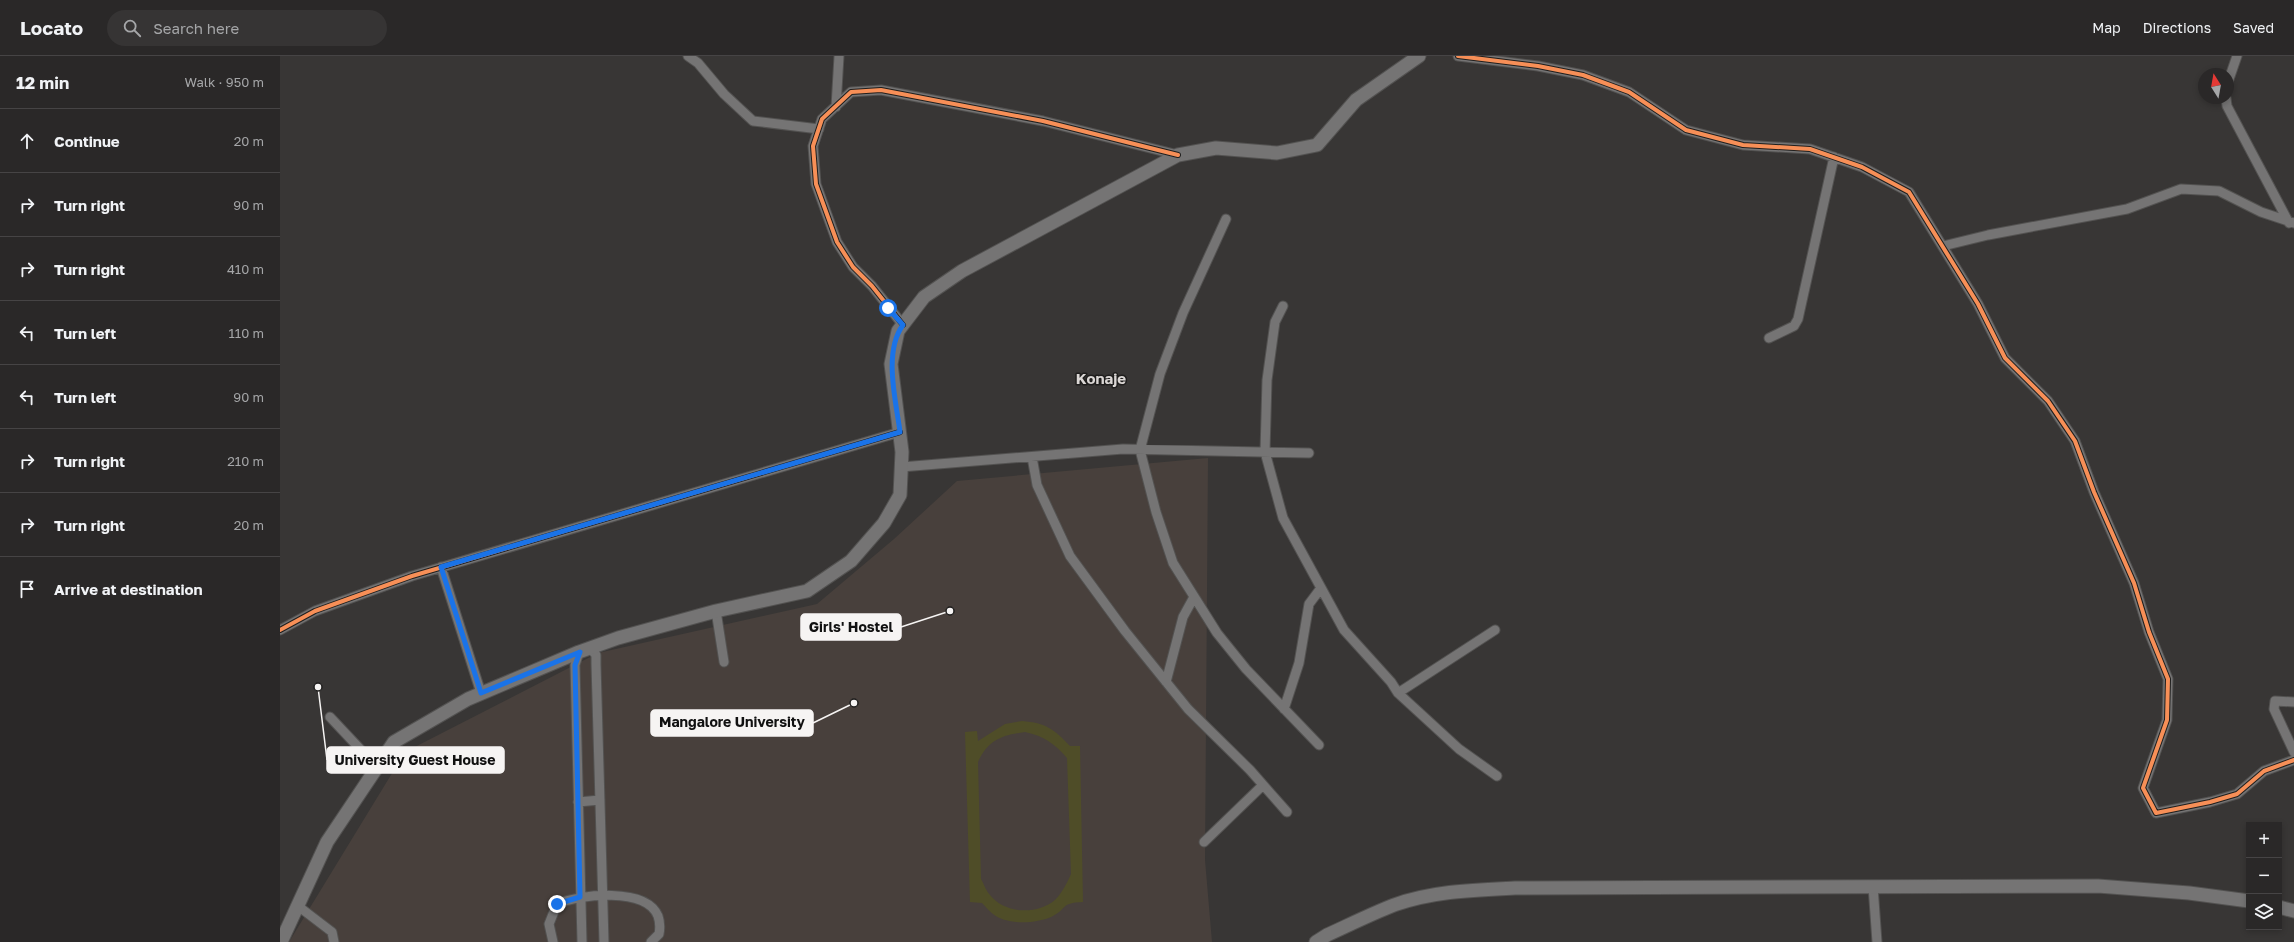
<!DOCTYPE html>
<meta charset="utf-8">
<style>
body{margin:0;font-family:"Golos Text",sans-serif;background:#363434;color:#f1f3f6}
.controls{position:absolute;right:12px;bottom:12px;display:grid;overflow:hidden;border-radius:0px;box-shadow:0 2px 6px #0003}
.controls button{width:36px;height:36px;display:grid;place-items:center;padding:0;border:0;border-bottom:1px solid #464445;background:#2a2828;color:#f1f3f6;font:20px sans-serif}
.compass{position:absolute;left:1918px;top:12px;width:36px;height:36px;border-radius:50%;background:#2a2828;box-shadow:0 2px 6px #0003;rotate:349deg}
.stop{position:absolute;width:12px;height:12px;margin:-9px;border:3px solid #1a73e8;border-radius:50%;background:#fff}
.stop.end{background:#1a73e8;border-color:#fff;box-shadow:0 1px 4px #0008}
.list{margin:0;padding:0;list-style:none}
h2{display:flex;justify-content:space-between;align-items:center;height:52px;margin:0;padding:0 16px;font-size:17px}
h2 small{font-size:13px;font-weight:400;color:#a5a6a8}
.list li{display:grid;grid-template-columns:26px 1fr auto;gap:12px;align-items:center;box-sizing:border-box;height:64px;padding:0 16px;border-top:1px solid #464445}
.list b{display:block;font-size:15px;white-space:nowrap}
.list em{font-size:13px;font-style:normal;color:#a5a6a8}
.icon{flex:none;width:22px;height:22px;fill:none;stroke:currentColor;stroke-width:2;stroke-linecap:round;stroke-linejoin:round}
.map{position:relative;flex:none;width:2014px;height:886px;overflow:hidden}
header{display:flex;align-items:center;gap:24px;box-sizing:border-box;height:56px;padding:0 20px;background:#2a2828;border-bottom:1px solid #464445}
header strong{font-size:19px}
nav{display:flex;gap:22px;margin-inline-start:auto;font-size:14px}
.search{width:280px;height:36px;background:#363434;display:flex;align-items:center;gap:10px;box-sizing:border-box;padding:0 14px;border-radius:22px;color:#a5a6a8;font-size:15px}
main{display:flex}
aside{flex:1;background:#2a2828}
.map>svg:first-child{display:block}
</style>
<header>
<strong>Locato</strong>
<div class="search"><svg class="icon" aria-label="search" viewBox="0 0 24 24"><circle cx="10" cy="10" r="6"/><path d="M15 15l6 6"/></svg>Search here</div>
<nav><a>Map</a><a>Directions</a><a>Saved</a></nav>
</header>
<main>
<aside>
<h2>12 min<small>Walk · 950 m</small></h2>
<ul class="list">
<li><svg class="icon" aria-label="ahead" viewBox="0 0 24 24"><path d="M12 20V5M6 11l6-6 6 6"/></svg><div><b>Continue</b></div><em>20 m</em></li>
<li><svg class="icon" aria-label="right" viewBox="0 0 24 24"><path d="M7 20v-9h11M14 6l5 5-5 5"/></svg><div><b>Turn right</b></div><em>90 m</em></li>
<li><svg class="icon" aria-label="right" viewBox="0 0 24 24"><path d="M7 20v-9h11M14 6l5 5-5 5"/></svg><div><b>Turn right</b></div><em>410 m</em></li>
<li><svg class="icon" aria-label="left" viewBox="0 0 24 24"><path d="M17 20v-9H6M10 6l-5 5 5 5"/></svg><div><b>Turn left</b></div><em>110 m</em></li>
<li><svg class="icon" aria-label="left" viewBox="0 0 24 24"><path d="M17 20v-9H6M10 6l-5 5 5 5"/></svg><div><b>Turn left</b></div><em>90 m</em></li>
<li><svg class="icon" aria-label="right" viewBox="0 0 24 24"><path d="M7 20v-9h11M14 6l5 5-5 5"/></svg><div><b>Turn right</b></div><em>210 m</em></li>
<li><svg class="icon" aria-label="right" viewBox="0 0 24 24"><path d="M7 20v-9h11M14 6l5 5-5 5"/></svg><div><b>Turn right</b></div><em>20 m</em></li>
<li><svg class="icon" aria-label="arrive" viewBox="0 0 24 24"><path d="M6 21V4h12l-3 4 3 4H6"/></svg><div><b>Arrive at destination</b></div></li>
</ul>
</aside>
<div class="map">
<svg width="2014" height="886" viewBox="0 0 2014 886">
<rect width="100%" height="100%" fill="#383635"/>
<path fill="#48403c" d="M928 402 925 804 932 886H9L125 696 318 597 537 548 614 483 677 425Z"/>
<path fill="#4f4d28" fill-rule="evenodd" d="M742 665C766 667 774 673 790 690H800L803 846C779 847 788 853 771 861 755 868 726 869 713 858 709 855 705 850 702 847L690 846 685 676 697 675 698 685 725 668ZM745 676C764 680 775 688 787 702L791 818C787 827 782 837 775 844 757 859 725 858 710 839 706 835 704 828 701 823L698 706C708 684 722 679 745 676Z"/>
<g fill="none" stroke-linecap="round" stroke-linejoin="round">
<defs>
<path id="minor" d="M408 0 418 7 444 38 473 65 539 73
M1178 0 1258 10 1303 19 1349 36 1406 74 1463 89 1530 93 1582 111 1629 136 1698 248 1725 302 1768 345 1795 385 1814 436 1854 527 1869 576 1888 623 1887 664 1863 732 1876 757 1930 746 1957 738 1984 715 2014 704
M1948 26 1957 0
M1946 42 1947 50 2009 167
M556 51 559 0
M946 163 903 257 880 318 860 394 876 456 893 507 937 577 966 613 1039 689
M1663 190 1708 179 1847 153 1901 133 1939 135 1981 156 2014 167
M1003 250 995 266 987 324 985 396 1003 462 1064 574 1111 626 1118 637 1179 693 1217 720
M623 269 592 230 573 211 557 186 536 128 533 90 542 63 571 36 601 34 763 65 898 99
M1489 282 1514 270 1518 263 1554 101
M752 401 757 429 790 500 845 575 908 653 970 714 1007 756
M621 411 843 393 1029 397
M161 511 201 637
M436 555 444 606
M0 574 35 555 132 520 620 376
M310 592 316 599V608L324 886
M299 596 295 609 302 886
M886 626 903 561 914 541
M1118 637 1215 574
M2014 646 1995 645 1994 653 2014 696
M1004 653 1019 607 1029 548 1041 532
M50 661 97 711
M298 746 320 744
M924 786 982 730
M1593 830 1597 886
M18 850 52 876 54 886
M273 886 269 868 277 848C300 838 366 831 378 860 380 866 380 873 379 878L371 886"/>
<path id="secondary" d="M1999 851 2014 855
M1 886 47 786 114 686 188 643 299 596 338 582 436 555 527 535 571 505 604 467 620 439 622 396 611 308 618 275 644 241 682 215 898 99 936 92 997 97 1037 89 1076 44 1139 0
M1036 886 1047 879C1069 869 1091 858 1114 849 1153 835 1194 834 1235 832L1818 830 1909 837 1969 845"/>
</defs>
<use href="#minor" stroke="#535251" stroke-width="11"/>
<use href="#secondary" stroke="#535251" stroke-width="15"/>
<use href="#minor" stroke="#757474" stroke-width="9"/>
<use href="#secondary" stroke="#757474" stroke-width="13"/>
<defs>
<path id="cycleway" d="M1178 0 1258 10 1303 19 1349 36 1406 74 1463 89 1530 93 1582 111 1629 136 1698 248 1725 302 1768 345 1795 385 1814 436 1854 527 1869 576 1888 623 1887 664 1863 732 1876 757 1930 746 1957 738 1984 715 2014 704
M623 269 592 230 573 211 557 186 536 128 533 90 542 63 571 36 601 34 763 65 898 99
M0 574 35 555 132 520 620 376"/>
</defs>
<use href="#cycleway" stroke="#1f1e1d" stroke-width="6"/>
<use href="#cycleway" stroke="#f78f57" stroke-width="4"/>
</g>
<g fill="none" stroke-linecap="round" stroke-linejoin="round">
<path stroke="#1a73e8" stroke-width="5" d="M277 848 300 841 295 609 300 596 201 637 161 511 620 376C616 345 603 296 623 269L608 252"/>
</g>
<g text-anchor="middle" stroke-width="3" stroke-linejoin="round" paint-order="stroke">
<g font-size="15" font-weight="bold" fill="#dbd7d5" stroke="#1f1e1d">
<text x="821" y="328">Konaje</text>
</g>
</g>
<path fill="none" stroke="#f6f4f3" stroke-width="1.5" d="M670 555L621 571M574 647L533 667M38 631L47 704"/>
<g fill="#f6f4f3" stroke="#1f1e1d" stroke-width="1.5">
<circle cx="670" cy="555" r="4"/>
<circle cx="574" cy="647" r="4"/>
<circle cx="38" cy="631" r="4"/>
</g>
<g fill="#f6f4f3" stroke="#f6f4f3" stroke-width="1.5">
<rect x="521" y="558" width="100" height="26" rx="4"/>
<rect x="371" y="654" width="162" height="26" rx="4"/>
<rect x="47" y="691" width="177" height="26" rx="4"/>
</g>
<g font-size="14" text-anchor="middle" font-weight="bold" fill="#111">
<text x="571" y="576">Girls' Hostel</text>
<text x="452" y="671">Mangalore University</text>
<text x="135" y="709">University Guest House</text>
</g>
</svg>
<div class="controls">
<button>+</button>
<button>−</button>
<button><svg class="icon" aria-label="layers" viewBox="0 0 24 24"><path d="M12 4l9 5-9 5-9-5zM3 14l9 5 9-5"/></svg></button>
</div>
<svg class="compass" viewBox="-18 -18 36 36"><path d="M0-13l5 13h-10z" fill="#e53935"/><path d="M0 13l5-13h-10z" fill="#a5a6a8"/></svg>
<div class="stop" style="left:608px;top:252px"></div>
<div class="stop end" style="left:277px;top:848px"></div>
</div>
</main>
